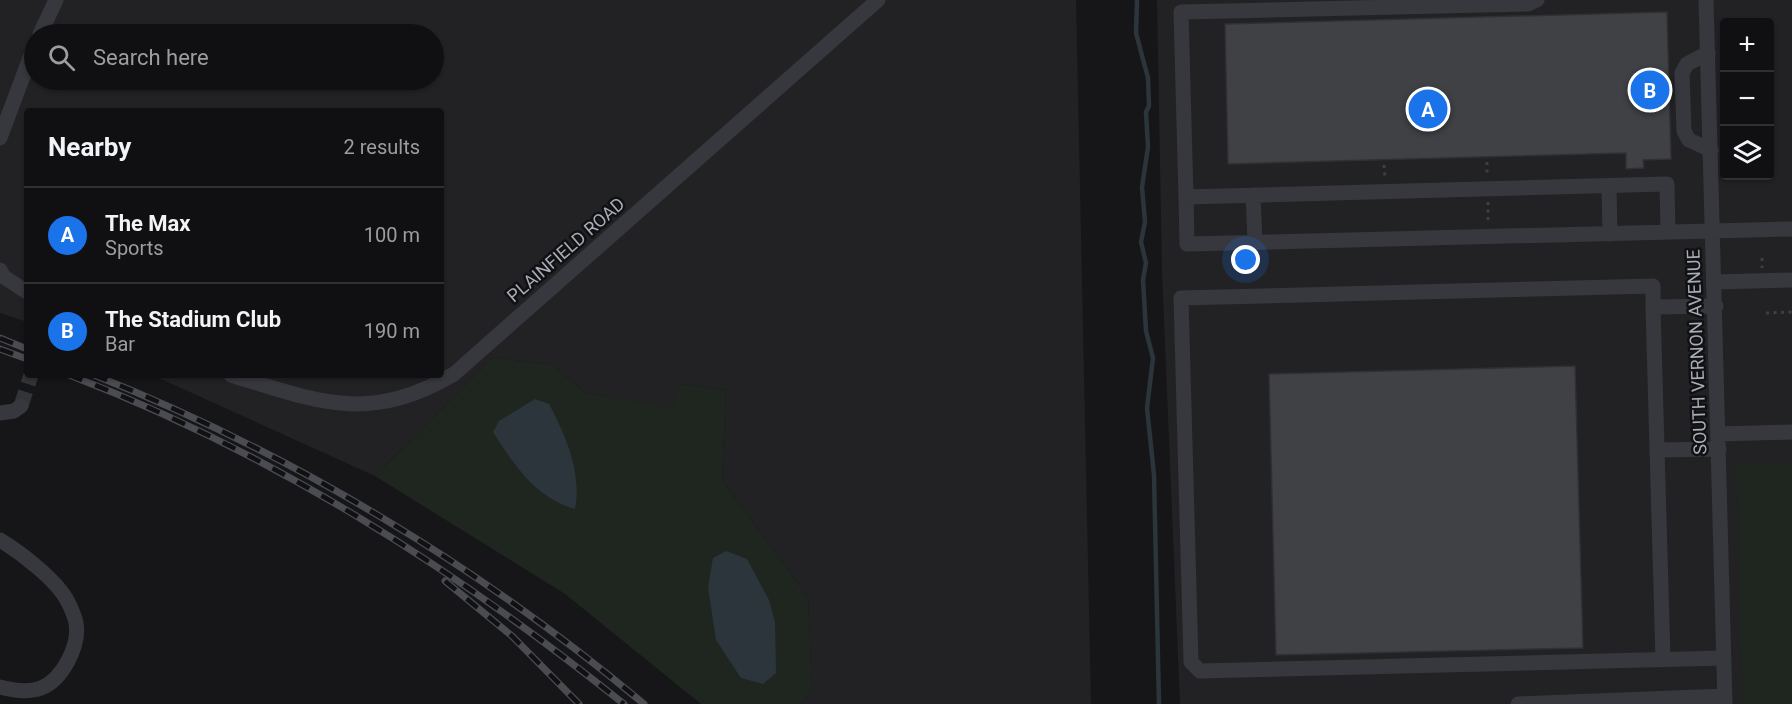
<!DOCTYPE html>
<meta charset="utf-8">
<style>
body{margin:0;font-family:Roboto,sans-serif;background:#19191b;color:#f1f3f6}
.controls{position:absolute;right:18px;top:18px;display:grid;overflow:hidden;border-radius:6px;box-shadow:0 2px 4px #0004}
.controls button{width:54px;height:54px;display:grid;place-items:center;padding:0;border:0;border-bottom:2px solid #303032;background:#101012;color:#f1f3f6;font:30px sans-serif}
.you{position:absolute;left:1246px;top:260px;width:21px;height:21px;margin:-15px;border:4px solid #fff;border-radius:50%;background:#1a73e8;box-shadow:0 0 0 9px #1a73e833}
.badge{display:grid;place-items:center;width:39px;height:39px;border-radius:50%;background:#1a73e8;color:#fff;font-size:20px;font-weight:700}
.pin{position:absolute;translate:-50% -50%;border:3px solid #fff;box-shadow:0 2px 6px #0006}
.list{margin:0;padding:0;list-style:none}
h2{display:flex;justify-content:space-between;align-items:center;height:78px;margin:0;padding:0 24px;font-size:26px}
h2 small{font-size:20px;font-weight:400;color:#9c9d9f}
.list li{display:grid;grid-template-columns:39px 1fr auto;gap:18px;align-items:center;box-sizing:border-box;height:96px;padding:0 24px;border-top:2px solid #303032}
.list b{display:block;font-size:22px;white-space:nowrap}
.list p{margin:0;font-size:20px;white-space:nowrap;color:#9c9d9f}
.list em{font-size:20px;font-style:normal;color:#9c9d9f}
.icon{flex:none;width:33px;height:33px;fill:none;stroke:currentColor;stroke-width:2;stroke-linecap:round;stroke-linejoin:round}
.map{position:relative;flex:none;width:1792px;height:704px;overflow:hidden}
.search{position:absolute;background:#101012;box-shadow:0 2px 4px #0004;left:24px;top:24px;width:420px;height:66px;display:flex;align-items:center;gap:15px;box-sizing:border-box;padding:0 21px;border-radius:33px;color:#9c9d9f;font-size:22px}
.panel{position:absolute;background:#101012;box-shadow:0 2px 4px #0004;left:24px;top:108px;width:420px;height:270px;border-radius:6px}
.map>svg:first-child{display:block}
</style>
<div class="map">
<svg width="1792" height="704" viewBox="0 0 1792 704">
<rect width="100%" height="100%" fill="#161618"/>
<path fill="#222225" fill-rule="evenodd" d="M0 0H1076L1091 704H801L812 689 808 597 722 480 726 390 680 384 675 409 586 393 552 365 493 357 375 476 152 375H441V111H27V322L0 313ZM34 34H434V80H34Z
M1157 0H1792V704H1180L1162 272ZM1724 22H1770V176H1724Z"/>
<path fill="#1e261f" d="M493 357 552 365 586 393 674 408 680 384 726 390 722 480 808 597 812 689 801 704H701L565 594 375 476Z
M1792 462V704H1743L1736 464Z"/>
<path fill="#2c353c" d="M535 399 549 404C566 436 582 473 575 509 536 498 514 465 493 432L499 421Z
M726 551 747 559 769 600 775 622 776 673 763 684 741 678 716 640 708 587 713 558Z"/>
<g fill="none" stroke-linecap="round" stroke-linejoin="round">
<path stroke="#2c353c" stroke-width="4.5" d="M1137 0 1136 33 1148 78 1149 106 1146 112 1148 147 1142 187 1145 222 1141 242 1146 263 1143 280 1146 331 1153 358 1147 408 1154 475 1159 704"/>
</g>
<path fill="#404145" stroke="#303034" stroke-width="1.5" d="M1667 12 1671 159 1643 160 1644 168 1626 169V153L1228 164 1225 24Z
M1575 366 1583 648 1276 655 1269 374Z"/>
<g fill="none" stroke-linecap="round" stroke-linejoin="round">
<path stroke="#333438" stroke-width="15" stroke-dasharray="15 8" stroke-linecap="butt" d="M21 406 31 375"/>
<path stroke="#3d3f44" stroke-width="3" stroke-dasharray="3 4.5" stroke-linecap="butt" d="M1487 162V175
M1384 165 1385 178
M1488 202V223
M1762 258V268
M1766 313 1792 312"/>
<path stroke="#37383d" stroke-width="15" d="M1706 0 1725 704
M40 34 56 0
M1708 53 1687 64 1682 73 1684 131 1689 140 1711 150
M0 138 34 47
M1609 186 1610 234
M1253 195 1255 242
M1186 197 1181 12 1528 4 1537 0
M1668 232 1667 184 1186 197 1187 244 1792 229
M0 270 4 277 27 292
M1715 282 1792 280
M1716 306 1653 307V286L1181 298 1191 662 1200 671 1724 658
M1653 307 1663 659
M231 375C318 402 369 424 454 374L878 0
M0 413 14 411 21 406
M1719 434 1792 432
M1657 450 1719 449
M0 540C21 553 57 580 68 602 71 608 75 617 76 623 80 646 62 680 41 688 27 693 13 690 0 687
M1518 704 1725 696"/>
<defs>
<path id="rail" d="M0 338 27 349
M0 349 27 359
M69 375C272 452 455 569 624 704
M94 375C293 454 480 567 644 704
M445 581 512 636 579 704"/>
</defs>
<use href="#rail" stroke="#4a4c52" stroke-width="7"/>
<use href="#rail" stroke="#111113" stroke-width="4.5" stroke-dasharray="14" stroke-linecap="butt"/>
</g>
<g text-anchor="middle" stroke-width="5" stroke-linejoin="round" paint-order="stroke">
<g font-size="18" fill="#a8adb8" stroke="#111113">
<text transform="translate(566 250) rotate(-41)" y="6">PLAINFIELD ROAD</text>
<text transform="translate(1697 352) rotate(-92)" y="6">SOUTH VERNON AVENUE</text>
</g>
</g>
</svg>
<div class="controls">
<button>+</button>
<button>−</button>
<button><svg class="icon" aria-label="layers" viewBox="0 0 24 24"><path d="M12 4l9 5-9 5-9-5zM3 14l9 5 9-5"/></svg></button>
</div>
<div class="you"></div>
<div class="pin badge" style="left:1428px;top:109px">A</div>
<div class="pin badge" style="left:1650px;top:90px">B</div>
<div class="search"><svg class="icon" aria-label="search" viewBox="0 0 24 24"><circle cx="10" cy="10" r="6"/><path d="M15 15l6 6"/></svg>Search here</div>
<section class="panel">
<h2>Nearby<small>2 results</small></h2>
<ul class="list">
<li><span class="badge">A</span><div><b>The Max</b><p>Sports</p></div><em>100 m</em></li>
<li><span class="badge">B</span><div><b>The Stadium Club</b><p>Bar</p></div><em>190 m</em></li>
</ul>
</section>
</div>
